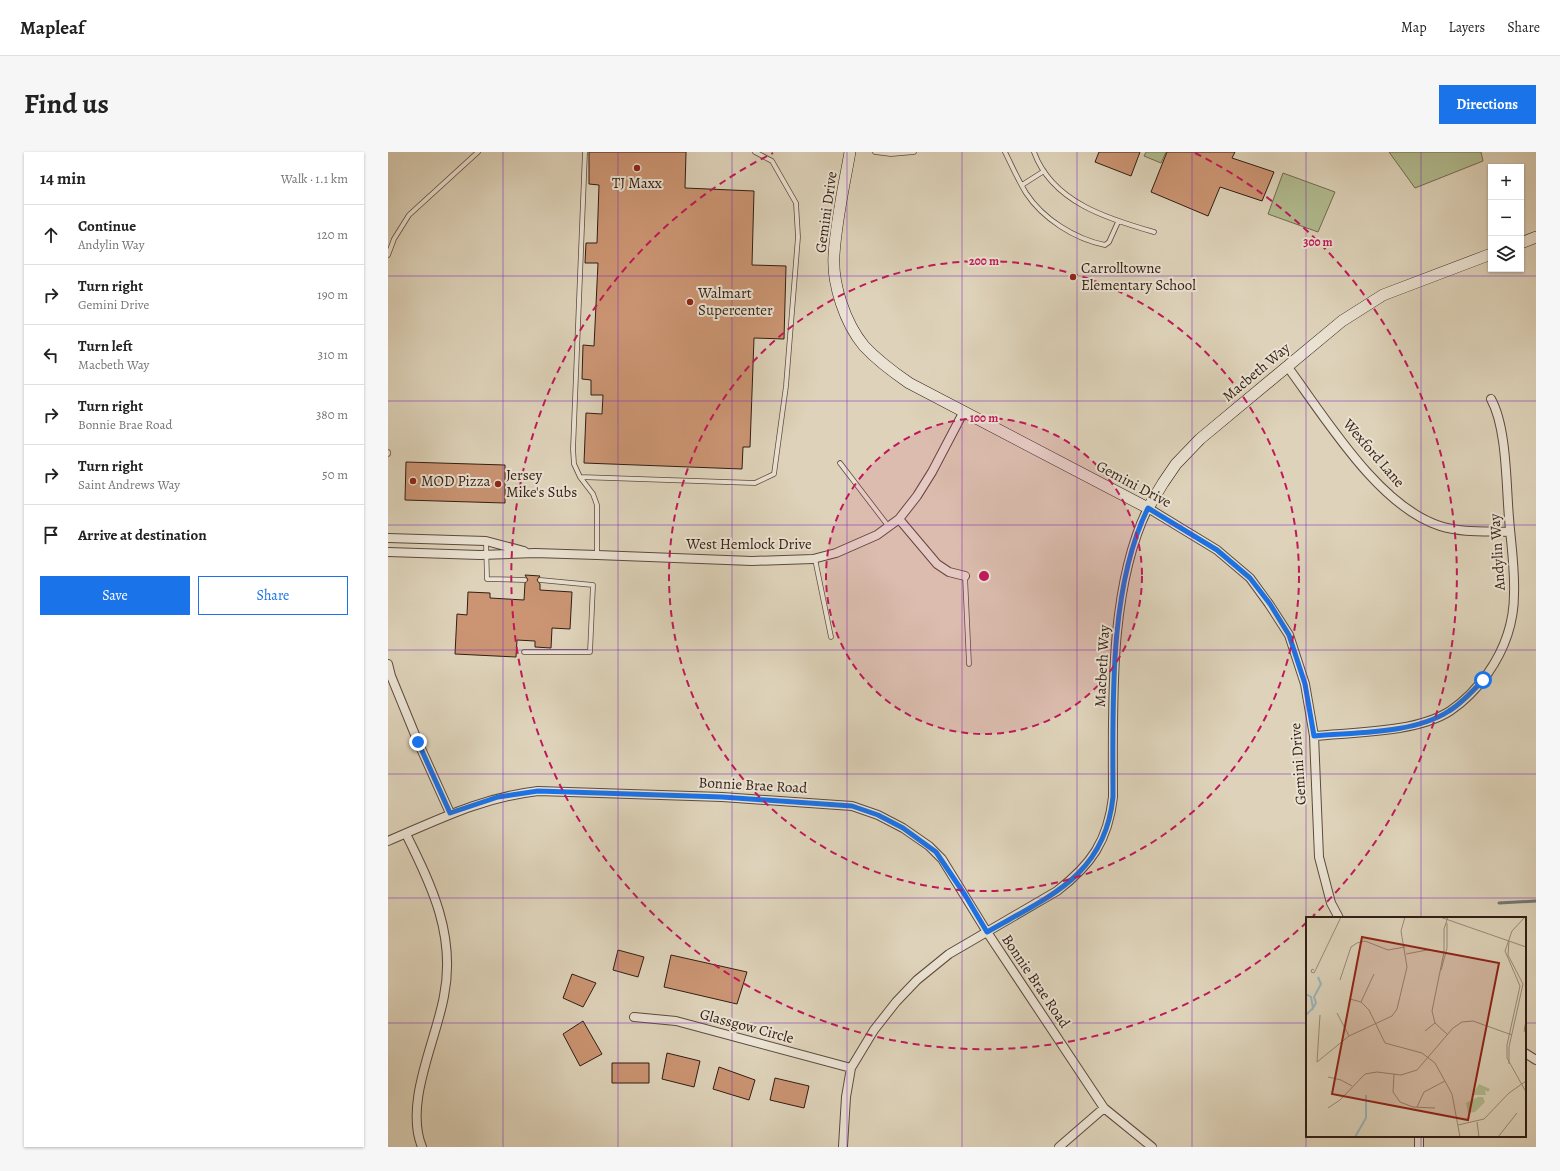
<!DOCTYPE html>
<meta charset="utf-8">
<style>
body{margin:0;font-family:Alegreya,serif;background:#f6f6f6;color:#222}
.controls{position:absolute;right:12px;top:12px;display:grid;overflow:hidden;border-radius:0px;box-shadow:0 1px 3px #0004}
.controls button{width:36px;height:36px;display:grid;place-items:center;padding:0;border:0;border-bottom:1px solid #e0e0e0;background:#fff;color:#222;font:20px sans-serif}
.stop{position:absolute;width:12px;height:12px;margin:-9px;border:3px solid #1a73e8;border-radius:50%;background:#fff}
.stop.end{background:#1a73e8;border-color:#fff;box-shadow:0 1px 4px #0008}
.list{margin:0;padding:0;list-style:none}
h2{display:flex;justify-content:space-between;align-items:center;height:52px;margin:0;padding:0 16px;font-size:17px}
h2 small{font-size:13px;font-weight:400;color:#767676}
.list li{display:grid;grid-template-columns:26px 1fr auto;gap:12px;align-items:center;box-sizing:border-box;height:60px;padding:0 16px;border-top:1px solid #e0e0e0}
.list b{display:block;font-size:15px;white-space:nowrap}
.list p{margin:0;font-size:13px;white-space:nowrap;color:#767676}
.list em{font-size:13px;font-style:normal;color:#767676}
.actions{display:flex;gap:8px;padding:12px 16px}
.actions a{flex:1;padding:9px 0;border:1px solid #1a73e8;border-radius:0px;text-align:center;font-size:14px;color:#1a73e8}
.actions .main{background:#1a73e8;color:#fff}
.icon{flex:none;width:22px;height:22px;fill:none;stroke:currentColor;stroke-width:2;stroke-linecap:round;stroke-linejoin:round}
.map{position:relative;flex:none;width:1148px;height:995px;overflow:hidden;border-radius:0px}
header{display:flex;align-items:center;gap:24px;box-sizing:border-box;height:56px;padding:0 20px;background:#fff;border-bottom:1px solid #e0e0e0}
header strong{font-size:19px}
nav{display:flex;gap:22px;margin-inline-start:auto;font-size:14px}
.intro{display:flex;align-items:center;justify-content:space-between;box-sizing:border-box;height:96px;padding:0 24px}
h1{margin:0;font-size:28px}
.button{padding:10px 18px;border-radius:0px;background:#1a73e8;color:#fff;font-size:14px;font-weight:700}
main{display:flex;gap:24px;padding:0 24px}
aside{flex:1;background:#fff;border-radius:0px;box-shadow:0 1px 3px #0004}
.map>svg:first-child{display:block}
</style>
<header>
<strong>Mapleaf</strong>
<nav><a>Map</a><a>Layers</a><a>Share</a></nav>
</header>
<div class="intro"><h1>Find us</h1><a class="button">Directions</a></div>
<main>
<aside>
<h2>14 min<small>Walk · 1.1 km</small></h2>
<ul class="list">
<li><svg class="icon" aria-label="ahead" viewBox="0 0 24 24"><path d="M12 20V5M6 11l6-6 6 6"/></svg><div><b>Continue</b><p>Andylin Way</p></div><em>120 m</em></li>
<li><svg class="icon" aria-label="right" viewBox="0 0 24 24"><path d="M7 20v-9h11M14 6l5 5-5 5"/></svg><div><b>Turn right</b><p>Gemini Drive</p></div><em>190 m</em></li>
<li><svg class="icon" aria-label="left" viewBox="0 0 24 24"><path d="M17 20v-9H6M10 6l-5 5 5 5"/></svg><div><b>Turn left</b><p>Macbeth Way</p></div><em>310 m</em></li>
<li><svg class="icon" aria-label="right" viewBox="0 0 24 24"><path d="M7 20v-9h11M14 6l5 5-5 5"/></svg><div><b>Turn right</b><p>Bonnie Brae Road</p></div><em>380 m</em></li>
<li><svg class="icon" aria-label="right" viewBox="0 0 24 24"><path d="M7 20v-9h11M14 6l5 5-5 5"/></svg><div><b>Turn right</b><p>Saint Andrews Way</p></div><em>50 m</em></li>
<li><svg class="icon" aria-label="arrive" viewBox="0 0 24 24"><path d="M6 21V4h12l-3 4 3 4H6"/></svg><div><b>Arrive at destination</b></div></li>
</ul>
<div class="actions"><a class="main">Save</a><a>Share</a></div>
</aside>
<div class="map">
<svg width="1148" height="995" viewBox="0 0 1148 995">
<rect width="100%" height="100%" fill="#ded3ba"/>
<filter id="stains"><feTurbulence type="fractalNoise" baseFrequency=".005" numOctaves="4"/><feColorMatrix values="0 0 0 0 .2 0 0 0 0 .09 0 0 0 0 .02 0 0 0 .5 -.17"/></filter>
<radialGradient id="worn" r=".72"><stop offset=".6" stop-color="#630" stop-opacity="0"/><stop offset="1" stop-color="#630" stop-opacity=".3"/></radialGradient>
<path fill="#b1bc90" stroke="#726c52" d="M758 0H778L773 11 756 4Z
M1001 0H1093L1095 9 1027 36Z
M895 21 947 40 930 80 880 62Z"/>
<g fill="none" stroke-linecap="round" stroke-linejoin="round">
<path stroke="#6f7878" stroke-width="3" d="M1111 751 1148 749"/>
</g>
<path fill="#cb9573" stroke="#321d14" d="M201 0H298L297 36 366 39 364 113 398 114 396 187 366 186 362 295H355L354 317 196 311 198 261 214 262 215 243H203V228L194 227 195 193 206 194 210 111H197L198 91H209L211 33 201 32Z
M711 0H752L743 24 707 10Z
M779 0H847L844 6 886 20 874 49 832 35 820 64 763 40Z
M18 310 117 313V351L17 348Z
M137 423 152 424 149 428 152 432V438L184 440 182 477 164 476 163 496 147 495V489L129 488 128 505 67 502 69 462 79 463 80 440 102 441V446L136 448 137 431 140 428Z
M230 798 256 805 250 825 225 818Z
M283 803 359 820 349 852 276 835Z
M184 822 208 831 195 855 175 846Z
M195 869 214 902 192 914 175 882Z
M279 901 312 909 306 935 274 927Z
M224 911H261V931H224Z
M331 915 367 928 361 948 325 937Z
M387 926 421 934 416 956 382 948Z"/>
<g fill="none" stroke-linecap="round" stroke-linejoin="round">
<defs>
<path id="lane" d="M197 0 185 297 186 312 192 325 205 342 209 353V403
M487 0 503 2 526 0
M617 0C624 14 630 28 638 41 655 67 687 87 717 93L721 90 730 70
M646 0C664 50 720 67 766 80
M634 33 656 19
M0 103 6 87 21 63 90 0
M0 300V302
M452 311 501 375
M192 325 367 331 386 322 398 234 410 85 408 51 384 9 367 0
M98 390 99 427 137 428
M427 407 443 485
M577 424 581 512
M136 500H202L205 433 152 428"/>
<path id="street" d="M899 214C937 265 990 354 1052 374 1074 381 1099 379 1122 380
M511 367 549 412 561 420 577 424
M0 386 98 389 136 399
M0 400 92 403 147 401 209 403 364 409 425 407 448 401 489 383 511 367 529 344 544 320 576 259
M0 512 3 524 30 590 62 661
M926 584C965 580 1028 581 1062 559 1077 549 1090 535 1100 521 1116 498 1126 470 1126 442 1127 416 1123 392 1121 366 1118 332 1119 276 1103 247
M18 682C44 734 68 784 56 844 48 889 16 951 34 995
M0 689C52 667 92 646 150 639L334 645 464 654 490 663 515 676 541 694 554 707 599 780 716 956 764 995
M246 865 288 869 463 916
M1137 901 1148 908
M455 994 458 945 463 916 486 878 508 850 529 828 561 802 669 739C703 713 720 689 725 645 725 556 720 437 760 356L829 398 862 426 881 452 901 483 917 532 926 584 931 705 943 751 951 766
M671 995 716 956
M1031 995V984"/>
<path id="secondary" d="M462 0C456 34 448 69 446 103 444 132 457 171 476 194 489 208 505 220 521 231L760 356 775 331 788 312 812 287 954 169 995 143 1103 102
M1133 91 1148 85"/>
</defs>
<use href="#lane" stroke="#5d4a3e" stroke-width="5.5"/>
<use href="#street" stroke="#5d4a3e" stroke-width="10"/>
<use href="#secondary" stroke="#321d14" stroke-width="12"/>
<use href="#lane" stroke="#eae2d2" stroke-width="4"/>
<use href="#street" stroke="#eae2d2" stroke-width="8"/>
<use href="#secondary" stroke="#eae2d2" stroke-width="11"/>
</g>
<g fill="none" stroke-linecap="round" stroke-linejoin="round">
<path stroke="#1a73e8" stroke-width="5" d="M30 590 62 661 110 645 150 639 334 645 464 654 490 663 515 676 548 700 577 743 599 780C660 745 717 724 725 645 725 556 720 437 760 356L829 398 862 426 882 452 901 483 917 532 926 584C967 580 1026 582 1061 559 1074 551 1085 539 1095 528"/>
</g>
<path fill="none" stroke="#7b2cbf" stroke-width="1" stroke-opacity="0.55" d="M115 0V995M230 0V995M344 0V995M459 0V995M574 0V995M689 0V995M804 0V995M918 0V995M1033 0V766M0 124H1148M0 249H1148M0 373H1148M0 498H1148M0 622H1148M0 746H1148M0 871H919M1137 871H1148M1033 984V995"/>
<circle cx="596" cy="424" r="158" fill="#c2185b" fill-opacity=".12"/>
<g fill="none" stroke="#c2185b" stroke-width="2" stroke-dasharray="7 5">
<circle cx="596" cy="424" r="158"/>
<circle cx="596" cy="424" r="315"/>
<path d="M919 770A473 473 0 1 1 385 1M807 1A473 473 0 0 1 925 764"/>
</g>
<g fill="#8f2418" stroke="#eae2d2" stroke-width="1.5">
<circle cx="249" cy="16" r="4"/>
<circle cx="685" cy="125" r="4"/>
<circle cx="302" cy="150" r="4"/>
<circle cx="25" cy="329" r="4"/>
<circle cx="110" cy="332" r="4"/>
</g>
<g text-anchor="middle" stroke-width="4" stroke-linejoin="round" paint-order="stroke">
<g font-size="15" fill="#321d14" stroke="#eae2d2" text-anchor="start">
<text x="249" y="36" text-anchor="middle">TJ Maxx</text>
<text x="693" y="121">Carrolltowne<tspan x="693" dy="17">Elementary School</tspan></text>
<text x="310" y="146">Walmart<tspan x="310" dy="17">Supercenter</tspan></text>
<text x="118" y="328">Jersey<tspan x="118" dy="17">Mike's Subs</tspan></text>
<text x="33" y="334">MOD Pizza</text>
</g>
<g font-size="15" fill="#321d14" stroke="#eae2d2">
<text transform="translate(438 60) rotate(-82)" y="5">Gemini Drive</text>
<text transform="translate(868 220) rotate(-40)" y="5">Macbeth Way</text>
<text transform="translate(986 301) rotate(49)" y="5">Wexford Lane</text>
<text transform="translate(746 332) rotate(28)" y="5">Gemini Drive</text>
<text x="361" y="397">West Hemlock Drive</text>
<text transform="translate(1109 400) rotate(-94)" y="5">Andylin Way</text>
<text transform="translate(714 514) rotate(-87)" y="5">Macbeth Way</text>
<text transform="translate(910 612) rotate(-94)" y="5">Gemini Drive</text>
<text transform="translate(365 633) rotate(3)" y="5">Bonnie Brae Road</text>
<text transform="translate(648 829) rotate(56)" y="5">Bonnie Brae Road</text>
<text transform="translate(359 874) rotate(15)" y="5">Glassgow Circle</text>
</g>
</g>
<g transform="translate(918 765)">
<rect width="220" height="220" fill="#ded3ba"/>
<path d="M173 167 184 172 182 175 179 173 180 178H166ZM172 180H177L179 185 169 195 162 196 160 186Z" fill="#b1bc90"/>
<path fill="none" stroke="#98b5bb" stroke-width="2" d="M0 77 5 80 7 91 0 98M6 93 10 86 8 80 15 67 12 60M49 220 60 201V178"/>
<path fill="none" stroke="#998a78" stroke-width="1" d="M134 0 220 30M219 0 206 14 199 34 214 69 201 128V141L220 175M203 24 202 38 217 67 203 130V147M100 37 121 33 138 35M8 53 6 52 5 55 8 56 11 50 35 0M135 53 141 31V6M34 63 45 30 51 26 59 24 82 33 99 30M44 82 55 85 63 93 79 126 116 136 129 146 146 177 154 220M55 85 68 57M31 96 43 119M14 98 11 145 43 119 86 99 91 92 101 50 95 14 99 0M220 104 218 114 220 115M119 114 129 106M142 118 129 106 126 94 138 35V12L142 0M88 157 87 175 94 185 107 190 129 191M22 160 35 163 46 169M111 190 118 175 139 164M22 191 34 183 59 157 71 155 95 158 111 153 147 111 156 105 167 104 206 118M171 205 173 220M152 208 178 202 203 176 220 164M192 220 211 196"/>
<path fill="#8f2418" fill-opacity="0.15" stroke="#8f2418" stroke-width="2" d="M56 20 193 46 162 203 26 177Z"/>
<rect width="220" height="220" fill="none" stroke="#321d14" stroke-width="2"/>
</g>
<circle cx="596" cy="424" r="6" fill="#c2185b" stroke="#eae2d2" stroke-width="2"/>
<g font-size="12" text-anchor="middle" font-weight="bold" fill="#c2185b" stroke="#eae2d2" stroke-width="4" stroke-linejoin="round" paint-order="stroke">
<text x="930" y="94">300 m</text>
<text x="596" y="113">200 m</text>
<text x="596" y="270">100 m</text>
</g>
<rect width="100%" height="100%" filter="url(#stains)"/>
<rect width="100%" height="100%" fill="url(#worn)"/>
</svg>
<div class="controls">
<button>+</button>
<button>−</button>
<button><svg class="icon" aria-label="layers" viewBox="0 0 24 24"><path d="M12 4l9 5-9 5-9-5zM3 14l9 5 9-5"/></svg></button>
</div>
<div class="stop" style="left:1095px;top:528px"></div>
<div class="stop end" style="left:30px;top:590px"></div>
</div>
</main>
